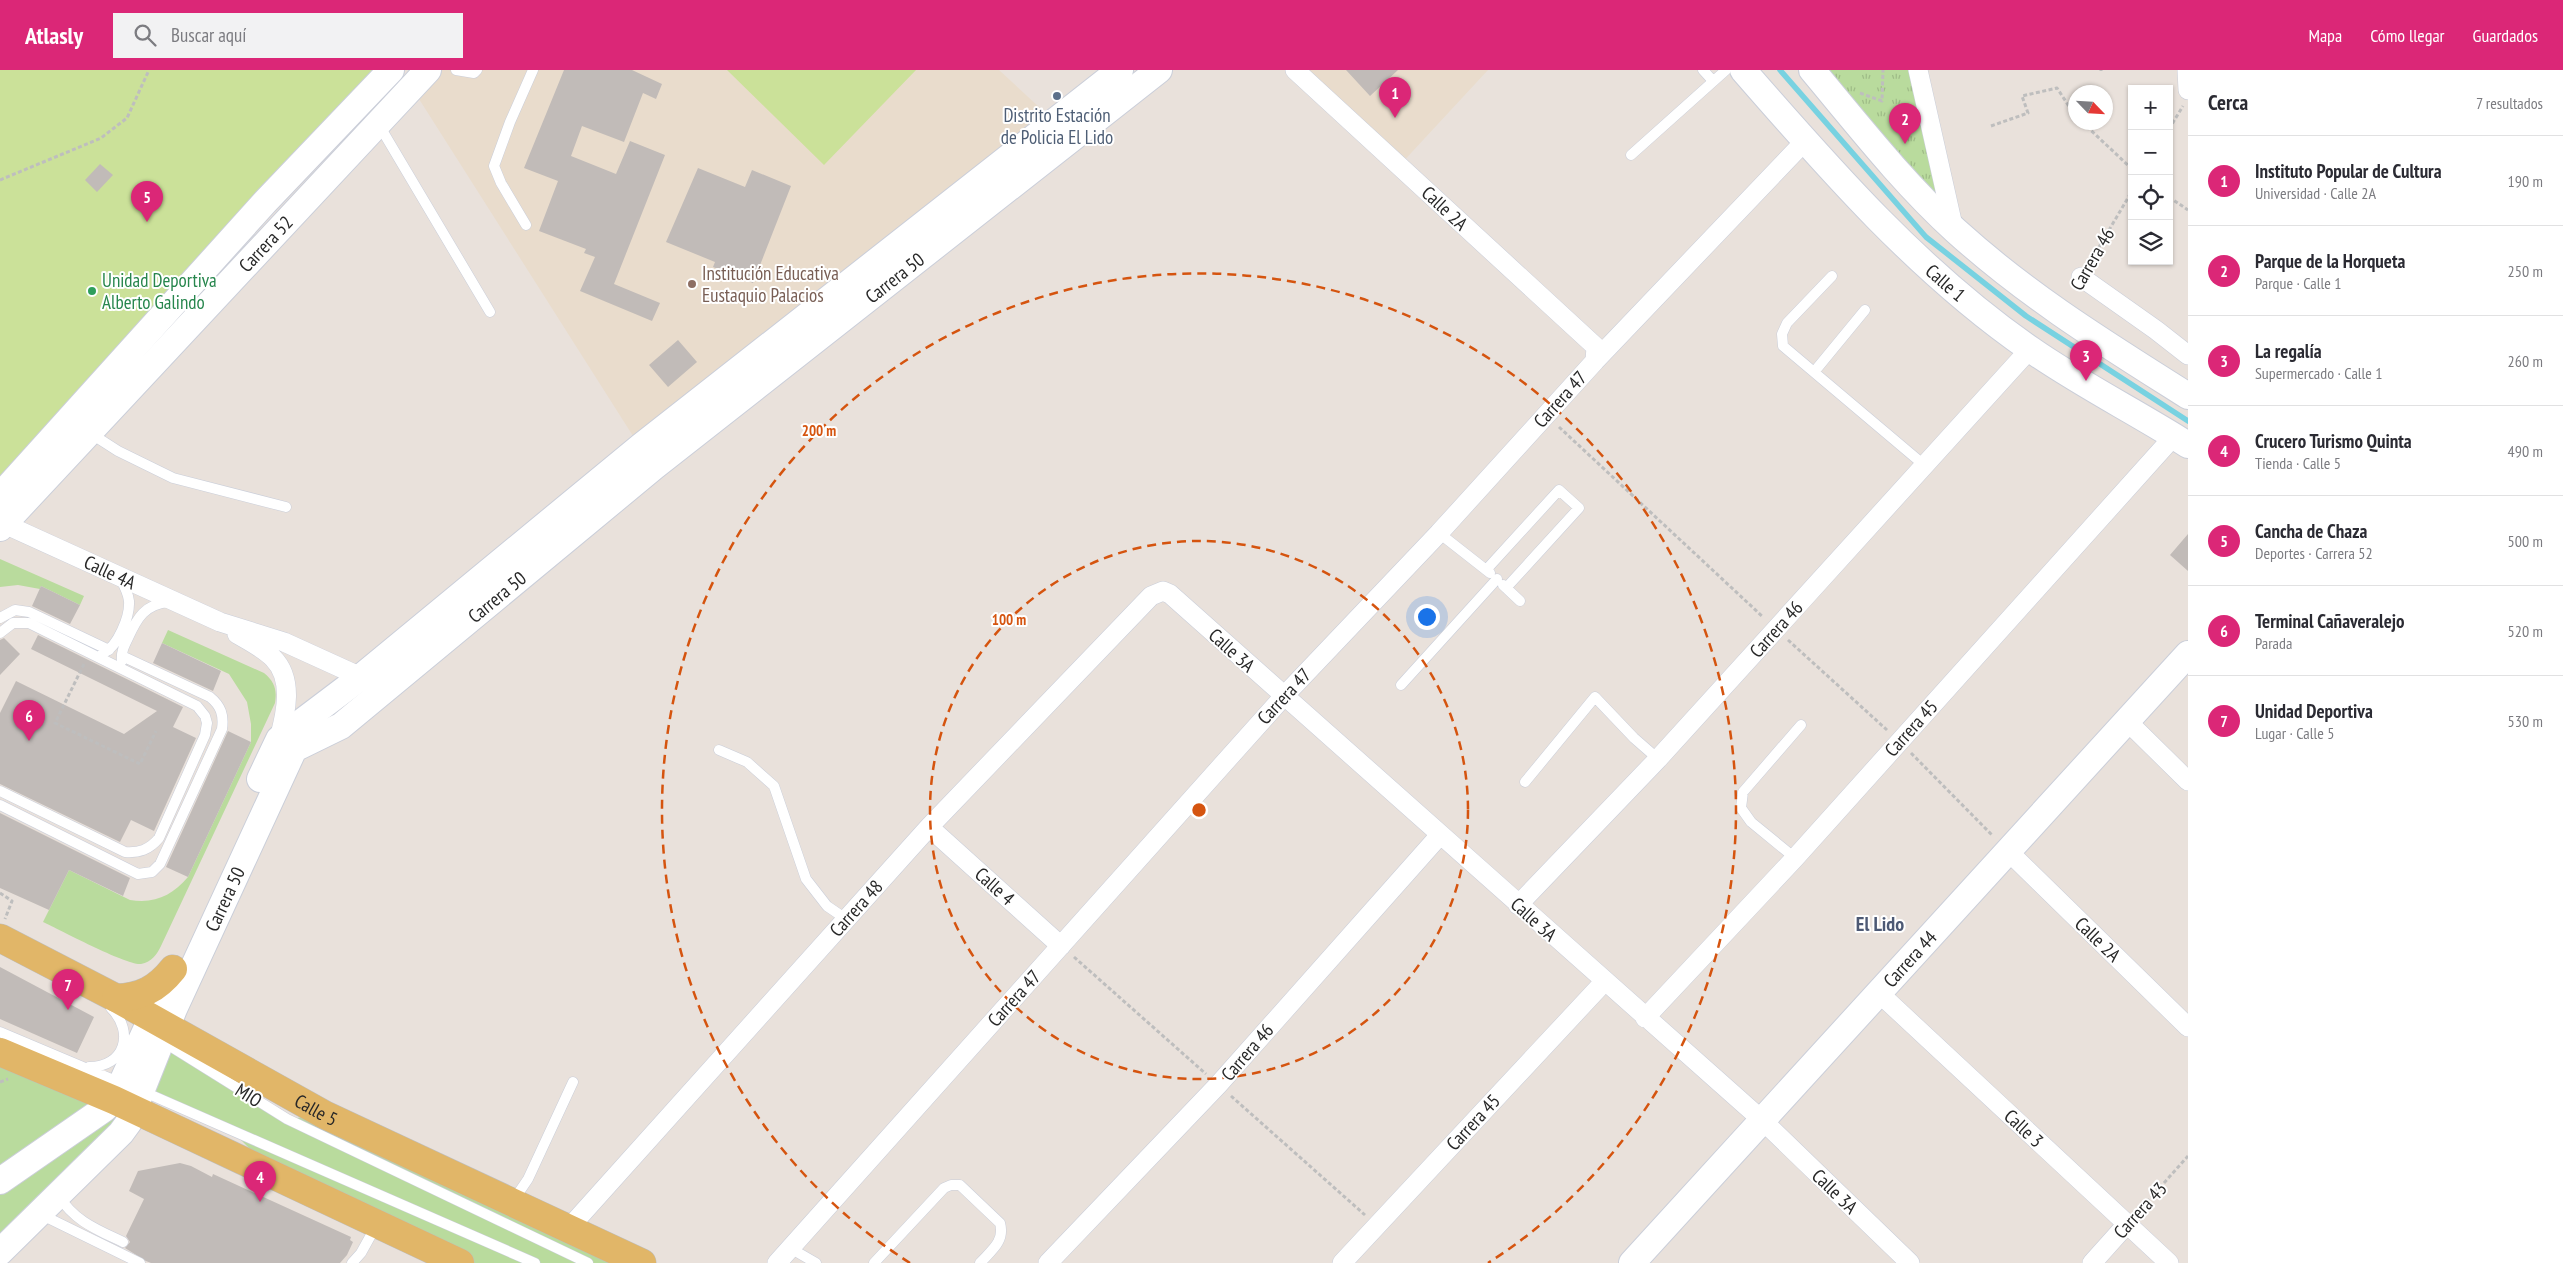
<!DOCTYPE html>
<html lang="es">
<meta charset="utf-8">
<style>
body{margin:0;font-family:"PT Sans Narrow",sans-serif;background:#f2f2f3;color:#2b2b33}
.controls{position:absolute;right:15px;top:15px;display:grid;overflow:hidden;border-radius:0px;box-shadow:0 1px 4px #0004}
.controls button{width:45px;height:45px;display:grid;place-items:center;padding:0;border:0;border-bottom:1px solid #e1e1e2;background:#fff;color:#2b2b33;font:25px sans-serif}
.compass{position:absolute;left:2068px;top:15px;width:45px;height:45px;border-radius:50%;background:#fff;box-shadow:0 1px 4px #0004;rotate:115deg}
.you{position:absolute;left:1426px;top:546px;width:18px;height:18px;margin:-12px;border:4px solid #fff;border-radius:50%;background:#1a73e8;box-shadow:0 0 0 8px #1a73e833}
.badge{display:grid;place-items:center;width:32px;height:32px;border-radius:50%;background:#db2777;color:#fff;font-size:16px;font-weight:700}
.pin{position:absolute;translate:-50% -41px;filter:drop-shadow(0 1px 2px #0008)}
.pin::after{content:'';position:absolute;top:26px;width:18px;height:15px;background:inherit;clip-path:polygon(0 0,100% 0,50% 100%)}
.list{margin:0;padding:0;list-style:none}
h2{display:flex;justify-content:space-between;align-items:center;height:65px;margin:0;padding:0 20px;font-size:21px}
h2 small{font-size:16px;font-weight:400;color:#7c7c81}
.list li{display:grid;grid-template-columns:32px 1fr auto;gap:15px;align-items:center;box-sizing:border-box;height:90px;padding:0 20px;border-top:1px solid #e1e1e2}
.list b{display:block;font-size:19px;white-space:nowrap}
.list p{margin:0;font-size:16px;white-space:nowrap;color:#7c7c81}
.list em{font-size:16px;font-style:normal;color:#7c7c81}
.icon{flex:none;width:28px;height:28px;fill:none;stroke:currentColor;stroke-width:2;stroke-linecap:round;stroke-linejoin:round}
.map{position:relative;flex:none;width:2188px;height:1193px;overflow:hidden}
header{display:flex;align-items:center;gap:30px;box-sizing:border-box;height:70px;padding:0 25px;background:#db2777;color:#fff}
header strong{font-size:24px}
nav{display:flex;gap:28px;margin-inline-start:auto;font-size:18px}
.search{width:350px;height:45px;background:#f2f2f3;display:flex;align-items:center;gap:12px;box-sizing:border-box;padding:0 18px;border-radius:0px;color:#7c7c81;font-size:19px}
main{display:flex}
aside{flex:1;background:#fff}
.map>svg:first-child{display:block}
</style>
<header>
<strong>Atlasly</strong>
<div class="search"><svg class="icon" aria-label="search" viewBox="0 0 24 24"><circle cx="10" cy="10" r="6"/><path d="M15 15l6 6"/></svg>Buscar aquí</div>
<nav><a>Mapa</a><a>Cómo llegar</a><a>Guardados</a></nav>
</header>
<main>
<div class="map">
<svg width="2188" height="1193" viewBox="0 0 2188 1193">
<defs>
<pattern id="park-tufts" width="24" height="20" patternUnits="userSpaceOnUse" patternTransform="scale(1.25)"><rect width="24" height="20" fill="#b9db9d"/><path d="M3 7l-1-3M5 7V3M7 7l1-3M15 17l-1-3M17 17v-4M19 17l1-3" fill="none" stroke="#9fbc87"/></pattern>
</defs>
<rect width="100%" height="100%" fill="#e9e1db"/>
<path fill="#e9dccc" d="M428 0H999L1054 51 640 377 412 18Z
M1295 0H1488L1399 96Z"/>
<path fill="#b9db9d" d="M0 489 84 526 80 535 41 516 40 519 18 515 0 517Z
M168 560 264 603C275 612 277 620 275 633L161 876C157 884 152 892 141 894 128 896 60 860 43 852L69 800 130 830C156 834 172 825 188 807L251 672V654L247 632 229 604 162 573Z
M162 971 287 1049 325 1045 642 1193H460L280 1109 230 1059 142 1021Z
M0 982 135 1040 0 1182Z"/>
<path fill="url(#park-tufts)" d="M1812 0H1918L1954 160Z"/>
<path fill="#cbe199" d="M0 0H391L0 426Z
M727 0H916L824 95Z"/>
<g fill="none" stroke-linecap="round" stroke-linejoin="round">
<path stroke="#78d2e1" stroke-width="5.5" d="M1780 0 1926 167 2026 246 2188 351"/>
</g>
<path fill="#c1bbb8" d="M564 0H632L662 14 656 29 643 23 624 72 582 56 571 86 616 104 630 71 665 85 614 214 660 233 652 251 580 221 595 187 584 183 586 179 539 161 558 111 524 98Z
M1346 0H1398L1370 26Z
M100 94 113 105 97 122 85 110Z
M698 98 745 117 752 100 791 116 753 213 713 197 715 192 666 172Z
M678 270 697 292 668 317 649 295Z
M2188 464V501L2170 485Z
M41 516 80 535 70 554 32 536Z
M38 565 183 637 173 657 196 668 154 761 131 750 120 772 0 714V643L16 611 124 664 157 641 31 579Z
M4 568 20 584 0 605V570Z
M162 573 221 601 213 621 153 593Z
M228 661 251 672 188 807 166 797Z
M0 743 130 808 123 826 69 800 49 840 0 818Z
M0 897 94 947 77 983 0 949Z
M180 1093 191 1096 212 1107 213 1104 351 1167 350 1170 353 1172 347 1185 340 1193H151L146 1191 125 1178 130 1172 126 1166 144 1129 129 1121 138 1101Z"/>
<g fill="none" stroke-linecap="round" stroke-linejoin="round">
<defs>
<path id="lane" d="M456 0 474 3 477 0
M1703 0 1713 11
M379 55 490 242
M1631 85 1726 0
M526 155 501 113 494 96 510 52 533 0
M1832 206 1787 253 1782 264 1783 276 1924 395
M1814 302 1865 240
M90 363 118 381 173 408 286 437
M1439 463 1490 503
M1486 500 1559 420 1579 438 1506 518
M1503 515 1520 531
M0 548 15 540 29 542 109 580
M0 563 13 553H29L197 636 205 646 207 653 205 665 159 768C149 780 139 783 125 782L0 721
M103 583C118 577 130 546 129 531 128 522 124 515 120 508
M122 591C121 582 124 576 128 568 137 548 145 534 169 532
M1401 615 1497 509
M719 680 747 692 774 716 806 809 827 836 846 849
M1525 712 1595 627 1634 668 1658 689
M0 735 138 804 152 802 160 794 222 659C224 645 221 636 210 627L122 586
M1795 788 1751 752 1741 738 1743 722 1801 655
M0 962 121 1013
M162 971 287 1049 588 1193
M89 997C125 997 135 962 111 938
M142 1021 535 1193
M59 1126C74 1151 98 1160 123 1172
M513 1131 528 1109 573 1012
M40 1144 140 1193
M790 1178 816 1193
M352 1193 361 1183 376 1156
M874 1193 944 1118 951 1115H960L1000 1153C1005 1171 992 1180 980 1193"/>
<path id="street" d="M1295 0 1596 277 1595 291
M1918 0 1954 160
M2187 0 2188 20
M2081 207 2156 260 2188 285
M0 452 220 552 284 572 361 607
M237 564C249 571 263 578 273 588 294 609 286 643 279 669
M2127 651 2188 711
M929 757 1061 876
M2008 781 2188 957
M1518 835 1658 689 2030 279
M1879 923 2169 1193
M1645 948 1795 788 2174 366
M569 1158 929 757 1151 526 1163 521 1170 524 1762 1050 1910 1193
M777 1193 1284 626 1439 463 1595 291 1805 71
M1048 1193 1218 1015 1440 765
M1342 1193 1604 912
M2092 1193 2127 1154"/>
<g id="secondary">
<path id="s1" d="M1743 0C1830 100 1920 203 2030 279 2080 314 2136 342 2188 375"/>
<path d="M1812 0C1858 55 1903 113 1956 161 2029 227 2106 274 2188 326"/>
<path d="M0 426 265 132 391 0"/>
<path id="s2" d="M0 458 428 0"/>
<path d="M260 709 279 669 361 607 640 377 1120 0"/>
<path d="M0 1111 104 1039 114 1030 160 929"/>
<path id="s3" d="M0 1182 121 1063 129 1052 174 939 294 679 341 656 655 396 1159 0"/>
<path id="s4" d="M1632 1193 2188 584"/>
</g>
<g id="primary">
<path id="s5" d="M0 868 116 928 325 1045 642 1193"/>
<path d="M116 928C141 927 157 919 173 899"/>
<path d="M0 982 114 1030 460 1193"/>
</g>
</defs>
<use href="#lane" stroke="#caced9" stroke-width="11"/>
<use href="#street" stroke="#caced9" stroke-width="20"/>
<use href="#secondary" stroke="#caced9" stroke-width="28"/>
<use href="#primary" stroke="#bebebe" stroke-width="29"/>
<path stroke="#bebebe" stroke-width="3" stroke-dasharray="4 2.5" stroke-linecap="butt" d="M2101 0V1
M1860 23 1882 31 1883 0
M2082 52 2132 99
M1991 56 2028 43 2022 26 2057 18 2076 47
M2169 59 2183 36
M0 110 101 68 127 48 149 0
M2169 127 2188 140
M2089 194 2132 121
M1559 357 1763 547
M1788 570 1887 660
M84 594 55 653 140 694 156 661
M1911 683 1993 766
M0 823 12 831 5 849
M1074 887 1206 1004
M0 1012 8 1009
M1231 1026 1365 1145
M2138 1142 2188 1086"/>
<use href="#lane" stroke="#fff" stroke-width="10"/>
<use href="#street" stroke="#fff" stroke-width="19"/>
<use href="#secondary" stroke="#fff" stroke-width="26"/>
<use href="#primary" stroke="#e1b668" stroke-width="28"/>
</g>
<g fill="none" stroke="#d5540f" stroke-width="2.5" stroke-dasharray="9 6">
<circle cx="1199" cy="740" r="269"/>
<path d="M910 1193A537 537 0 1 1 1488 1193"/>
</g>
<circle fill="#5c6f8a" stroke="#fff" stroke-width="2" cx="1057" cy="26" r="5"/>
<circle fill="#8d6e63" stroke="#fff" stroke-width="2" cx="692" cy="214" r="5"/>
<circle fill="#2e9e5b" stroke="#fff" stroke-width="2" cx="92" cy="221" r="5"/>
<g text-anchor="middle" stroke-width="4" stroke-linejoin="round" paint-order="stroke">
<g font-size="19" fill="#4e5e75" stroke="#fff">
<text x="1057" y="52">Distrito Estación<tspan x="1057" dy="22">de Policia El Lido</tspan></text>
</g>
<g font-size="19" fill="#282828" stroke="#fff">
<text transform="translate(1445 138) rotate(43)" y="7">Calle 2A</text>
<text dy="7" stroke="none"><textPath href="#s2" startOffset="389">Carrera 52</textPath></text>
<text transform="translate(2092 189) rotate(-60)" y="7">Carrera 46</text>
<text dy="7" stroke="none"><textPath href="#s3" startOffset="1356">Carrera 50</textPath></text>
<text dy="7" stroke="none"><textPath href="#s1" startOffset="294">Calle 1</textPath></text>
<text transform="translate(1560 329) rotate(-48)" y="7">Carrera 47</text>
<text transform="translate(110 502) rotate(25)" y="7">Calle 4A</text>
<text dy="7" stroke="none"><textPath href="#s3" startOffset="846">Carrera 50</textPath></text>
<text transform="translate(1776 559) rotate(-48)" y="7">Carrera 46</text>
<text transform="translate(1232 580) rotate(42)" y="7">Calle 3A</text>
<text transform="translate(1284 626) rotate(-47)" y="7">Carrera 47</text>
<text transform="translate(1911 658) rotate(-48)" y="7">Carrera 45</text>
<text transform="translate(995 816) rotate(42)" y="7">Calle 4</text>
<text dy="7" stroke="none"><textPath href="#s3" startOffset="426">Carrera 50</textPath></text>
<text transform="translate(856 838) rotate(-48)" y="7">Carrera 48</text>
<text transform="translate(1534 849) rotate(42)" y="7">Calle 3A</text>
<text transform="translate(2098 869) rotate(44)" y="7">Calle 2A</text>
<text dy="7" stroke="none"><textPath href="#s4" startOffset="412">Carrera 44</textPath></text>
<text transform="translate(1014 928) rotate(-48)" y="7">Carrera 47</text>
<text transform="translate(1247 982) rotate(-49)" y="7">Carrera 46</text>
<text transform="translate(249 1025) rotate(32)" y="7">MIO</text>
<text dy="7" stroke="none"><textPath href="#s5" startOffset="360">Calle 5</textPath></text>
<text transform="translate(1473 1052) rotate(-47)" y="7">Carrera 45</text>
<text transform="translate(2024 1058) rotate(43)" y="7">Calle 3</text>
<text transform="translate(1835 1121) rotate(44)" y="7">Calle 3A</text>
<text transform="translate(2140 1140) rotate(-48)" y="7">Carrera 43</text>
</g>
<g font-size="19" fill="#785e54" stroke="#fff" text-anchor="start">
<text x="702" y="210">Institución Educativa<tspan x="702" dy="22">Eustaquio Palacios</tspan></text>
</g>
<g font-size="19" fill="#27864d" stroke="#fff" text-anchor="start">
<text x="102" y="217">Unidad Deportiva<tspan x="102" dy="22">Alberto Galindo</tspan></text>
</g>
<g font-size="20" font-weight="bold" fill="#4d5974" stroke="#fff">
<text x="1880" y="861">El Lido</text>
</g>
</g>
<circle cx="1199" cy="740" r="8" fill="#d5540f" stroke="#fff" stroke-width="2.5"/>
<g font-size="15" text-anchor="middle" font-weight="bold" fill="#d5540f" stroke="#fff" stroke-width="4" stroke-linejoin="round" paint-order="stroke">
<text x="819" y="366">200 m</text>
<text x="1009" y="555">100 m</text>
</g>
</svg>
<div class="controls">
<button>+</button>
<button>−</button>
<button><svg class="icon" aria-label="locate" viewBox="0 0 24 24"><circle cx="12" cy="12" r="6"/><path d="M12 2v4M12 18v4M2 12h4M18 12h4"/></svg></button>
<button><svg class="icon" aria-label="layers" viewBox="0 0 24 24"><path d="M12 4l9 5-9 5-9-5zM3 14l9 5 9-5"/></svg></button>
</div>
<svg class="compass" viewBox="-18 -18 36 36"><path d="M0-13l5 13h-10z" fill="#e53935"/><path d="M0 13l5-13h-10z" fill="#7c7c81"/></svg>
<div class="you"></div>
<div class="pin badge" style="left:1395px;top:48px">1</div>
<div class="pin badge" style="left:1905px;top:74px">2</div>
<div class="pin badge" style="left:2086px;top:311px">3</div>
<div class="pin badge" style="left:260px;top:1132px">4</div>
<div class="pin badge" style="left:147px;top:152px">5</div>
<div class="pin badge" style="left:29px;top:671px">6</div>
<div class="pin badge" style="left:68px;top:940px">7</div>
</div>
<aside>
<h2>Cerca<small>7 resultados</small></h2>
<ul class="list">
<li><span class="badge">1</span><div><b>Instituto Popular de Cultura</b><p>Universidad · Calle 2A</p></div><em>190 m</em></li>
<li><span class="badge">2</span><div><b>Parque de la Horqueta</b><p>Parque · Calle 1</p></div><em>250 m</em></li>
<li><span class="badge">3</span><div><b>La regalía</b><p>Supermercado · Calle 1</p></div><em>260 m</em></li>
<li><span class="badge">4</span><div><b>Crucero Turismo Quinta</b><p>Tienda · Calle 5</p></div><em>490 m</em></li>
<li><span class="badge">5</span><div><b>Cancha de Chaza</b><p>Deportes · Carrera 52</p></div><em>500 m</em></li>
<li><span class="badge">6</span><div><b>Terminal Cañaveralejo</b><p>Parada</p></div><em>520 m</em></li>
<li><span class="badge">7</span><div><b>Unidad Deportiva</b><p>Lugar · Calle 5</p></div><em>530 m</em></li>
</ul>
</aside>
</main>
